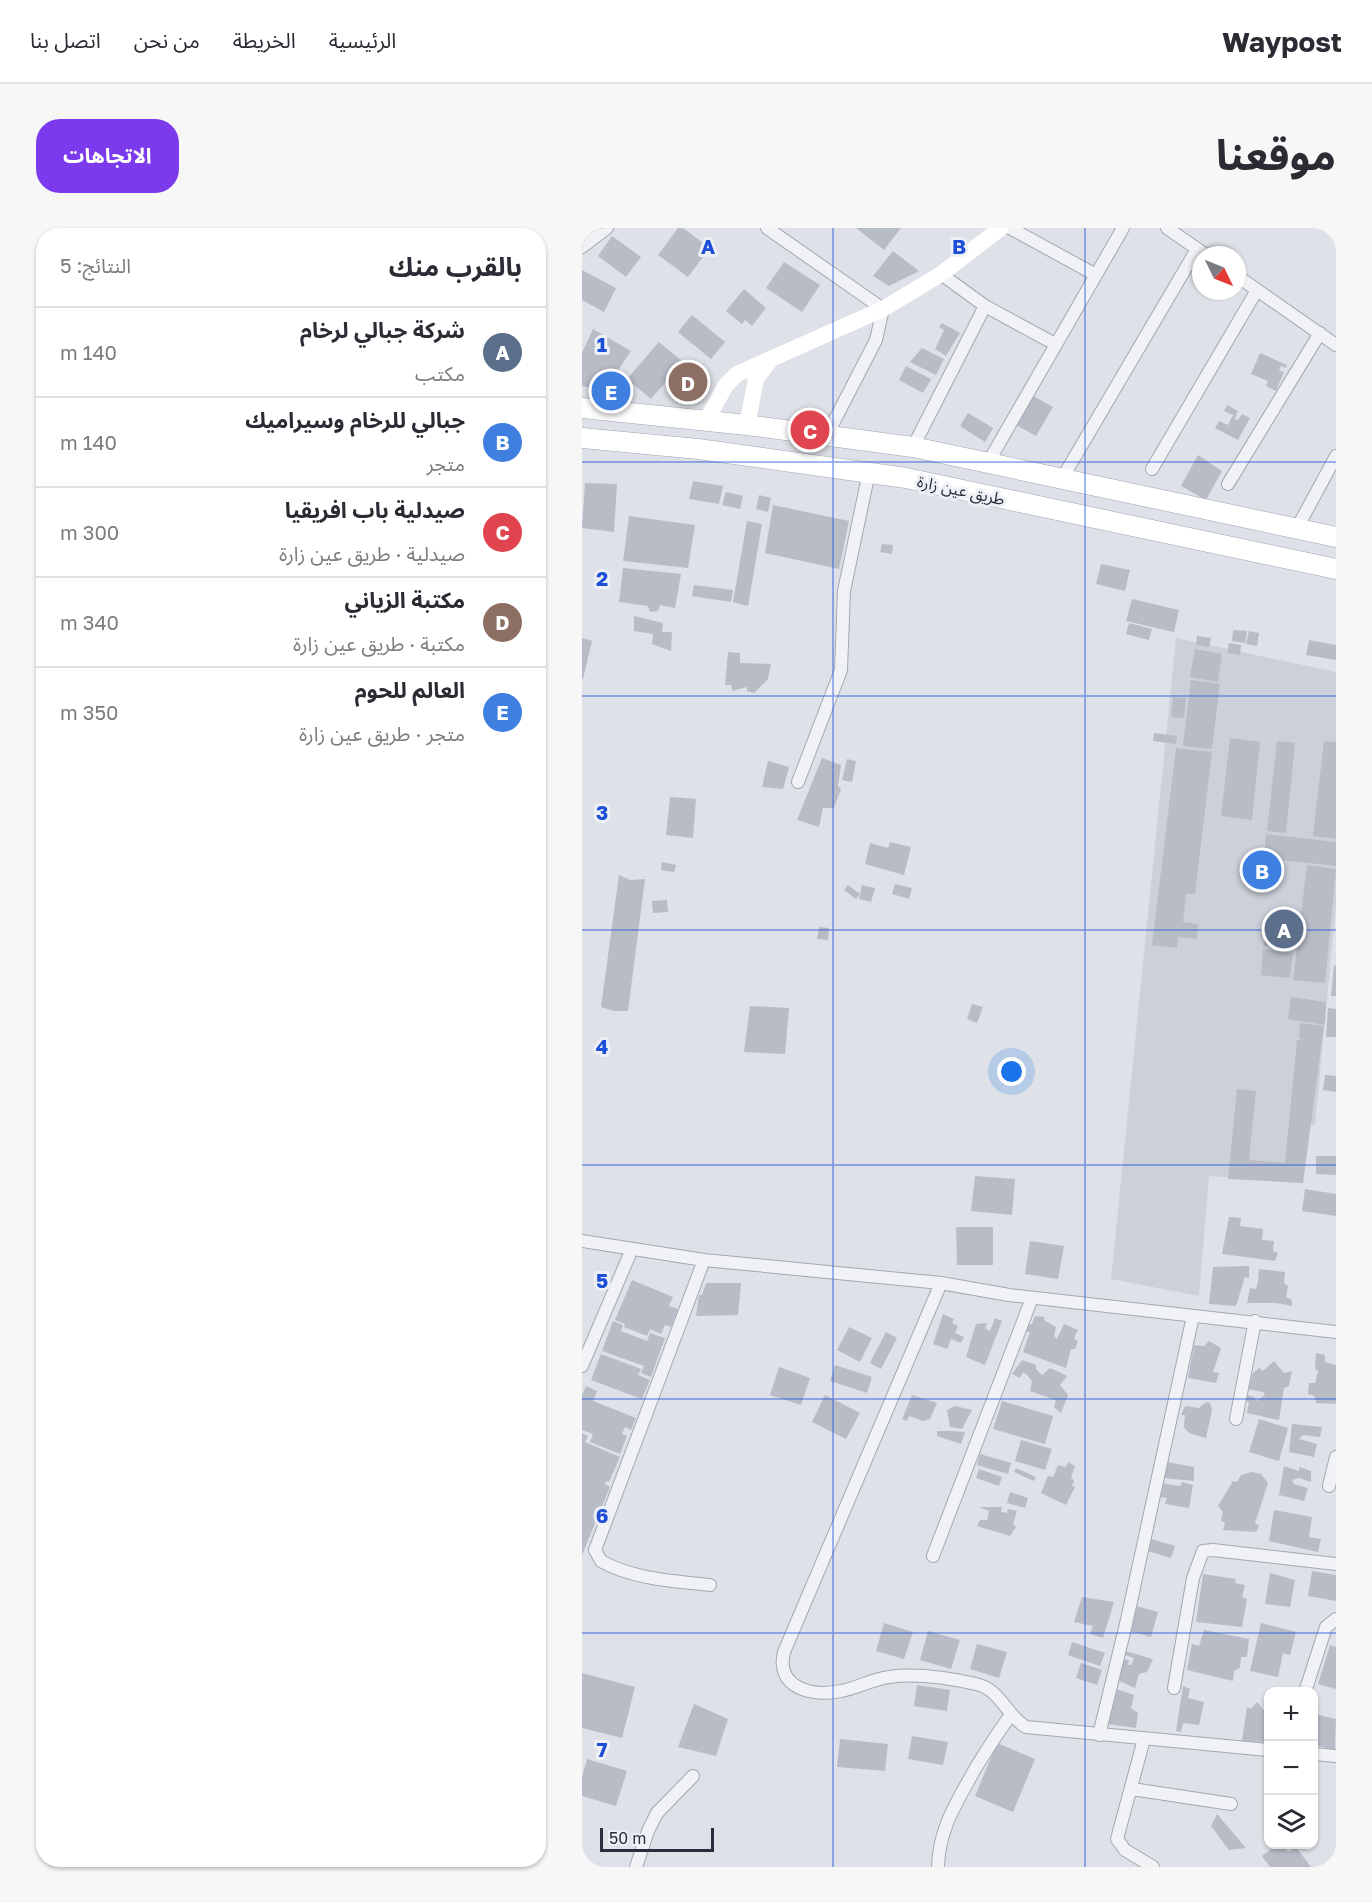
<!DOCTYPE html>
<html lang="ar">
<meta charset="utf-8">
<style>
body{margin:0;font-family:"Golos Text","Noto Sans Arabic",sans-serif;background:#f7f7f7;color:#2b2b33;direction:rtl}
.controls{position:absolute;right:18px;bottom:18px;display:grid;overflow:hidden;border-radius:12px;box-shadow:0 2px 4px #0004}
.controls button{width:54px;height:54px;display:grid;place-items:center;padding:0;border:0;border-bottom:2px solid #e1e1e2;background:#fff;color:#2b2b33;font:30px sans-serif}
.compass{position:absolute;left:610px;top:18px;width:54px;height:54px;border-radius:50%;background:#fff;box-shadow:0 2px 4px #0004;rotate:133deg}
.scale{position:absolute;left:18px;bottom:15px;width:114px;box-sizing:border-box;padding-left:6px;border:3px solid #272e3e;border-top:0;font-size:16px;line-height:21px;white-space:nowrap;color:#272e3e;-webkit-text-stroke:4px #edf0f5;paint-order:stroke}
.you{position:absolute;left:430px;top:844px;width:21px;height:21px;margin:-15px;border:4px solid #fff;border-radius:50%;background:#1a73e8;box-shadow:0 0 0 9px #1a73e833}
.badge{display:grid;place-items:center;width:39px;height:39px;border-radius:50%;background:#7c3aed;color:#fff;font-size:20px;font-weight:700}
.pin{position:absolute;translate:-50% -50%;border:3px solid #fff;box-shadow:0 2px 6px #0006}
.list{margin:0;padding:0;list-style:none}
h2{display:flex;justify-content:space-between;align-items:center;height:78px;margin:0;padding:0 24px;font-size:26px}
h2 small{font-size:20px;font-weight:400;color:#7c7c81}
.list li{display:grid;grid-template-columns:39px 1fr auto;gap:18px;align-items:center;box-sizing:border-box;height:90px;padding:0 24px;border-top:2px solid #e1e1e2}
.list b{display:block;font-size:22px;white-space:nowrap}
.list p{margin:0;font-size:20px;white-space:nowrap;color:#7c7c81}
.list em{font-size:20px;font-style:normal;color:#7c7c81}
.icon{flex:none;width:33px;height:33px;fill:none;stroke:currentColor;stroke-width:2;stroke-linecap:round;stroke-linejoin:round}
.map{position:relative;flex:none;width:754px;height:1639px;overflow:hidden;direction:ltr;border-radius:24px}
header{display:flex;align-items:center;gap:36px;box-sizing:border-box;height:84px;padding:0 30px;background:#fff;border-bottom:2px solid #e1e1e2}
header strong{font-size:28px}
nav{display:flex;gap:33px;margin-inline-start:auto;font-size:21px}
.intro{display:flex;align-items:center;justify-content:space-between;box-sizing:border-box;height:144px;padding:0 36px}
h1{margin:0;font-size:42px}
.button{padding:15px 27px;border-radius:24px;background:#7c3aed;color:#fff;font-size:21px;font-weight:700}
main{display:flex;gap:36px;padding:0 36px}
aside{flex:1;background:#fff;border-radius:24px;box-shadow:0 2px 4px #0004}
.map>svg:first-child{display:block}
</style>
<header>
<strong>Waypost</strong>
<nav><a>الرئيسية</a><a>الخريطة</a><a>من نحن</a><a>اتصل بنا</a></nav>
</header>
<div class="intro"><h1>موقعنا</h1><a class="button">الاتجاهات</a></div>
<main>
<div class="map">
<svg width="754" height="1639" viewBox="0 0 754 1639">
<rect width="100%" height="100%" fill="#dee1e7"/>
<path fill="#ccd0d9" d="M594 410 754 444V676L733 897H727L721 955 627 948 617 1068 529 1051Z"/>
<path fill="#b8bcc7" d="M96 0H101L128 20 106 49 76 27Z
M274 0H319L302 22Z
M30 8 59 29 44 49 16 28Z
M311 23 337 43 307 58 291 48Z
M202 34 238 57 220 84 184 60Z
M0 42 34 60 22 84 0 72Z
M162 61 184 80 170 98 163 92 160 96 144 83Z
M110 87 143 114 129 131 96 104Z
M360 95 378 105 364 128 353 121 362 102 357 99Z
M11 101 49 123 23 162 0 158V125Z
M77 114 101 134 69 171 45 151Z
M340 120 362 131 354 147 328 134Z
M678 125 705 137 704 140 699 138 697 143 702 144 694 163 684 158 686 153 669 146Z
M324 138 349 151 341 165 317 152Z
M448 166 471 179 454 208 431 195Z
M645 177 656 183 653 191 656 192 660 186 668 190 656 212 633 200 637 193 646 197 651 187 642 183Z
M386 185 411 200 403 214 378 198Z
M616 227 640 243 624 272 599 258Z
M111 253 141 258 137 276 107 271Z
M3 255 35 256 32 304 0 300Z
M144 264 161 268 158 281 140 277Z
M177 267 189 270 186 284 174 281Z
M191 277 267 293 257 341 183 325Z
M47 288 113 297 106 340 41 333Z
M165 293 180 296 166 378 151 374Z
M300 316 311 317 310 326 298 324Z
M519 336 548 342 543 363 514 356Z
M41 340 99 346 93 380 78 377 76 383 68 384 66 378 37 374Z
M112 357 151 362 149 374 110 368Z
M550 371 597 382 592 404 544 393Z
M52 388 81 395 80 404H90L89 423 70 416 71 406 52 403Z
M547 395 570 401 567 412 544 406Z
M651 402 665 403 663 415 650 413Z
M667 403 677 405 675 418 664 416Z
M615 408 629 410 627 419 614 417Z
M0 410 10 413 1 451H0Z
M727 412 754 417V432L724 427Z
M647 415 659 417 658 427 645 425Z
M613 421 640 426 636 454 608 449Z
M146 424 158 425V435L189 436 186 451 172 465 165 463V459L151 463 149 457H143Z
M609 452 638 456 630 521 601 518Z
M591 469 604 470 602 490 589 489Z
M572 505 595 508 594 516 571 513Z
M648 510 678 514 670 592 639 588Z
M695 513 713 515 704 605 685 603Z
M742 513 754 514V611L731 608Z
M594 520 630 524 613 666H604L601 694 616 696 615 711 596 709 595 720 570 717Z
M240 530 259 537 256 558 259 561 252 580H241L237 599 215 592Z
M265 531 274 533 270 554 260 552Z
M186 533 207 539 201 561 180 559Z
M88 569 114 571 111 610 84 607Z
M684 606 754 614V638L682 630Z
M308 614 329 619 322 647 283 636 288 615 306 620Z
M80 634 94 637 92 644 79 642Z
M725 637 754 641 743 755 711 752Z
M37 647 48 652 63 651 46 783H32L19 779Z
M313 656 330 660 327 671 310 666Z
M266 657 278 666 274 671 262 662Z
M280 657 293 660 289 674 277 671Z
M85 672 86 684 71 685 70 673Z
M237 699 247 700 246 712 235 711Z
M683 709 711 712 710 721 682 718Z
M681 721 711 725 708 750 679 747Z
M752 737 754 738V768H749Z
M709 769 744 774 743 797 706 791Z
M390 776 401 779 395 795 385 791Z
M168 778 207 780 203 826 162 824Z
M746 780 754 781V809H744Z
M718 795 742 798 721 955 646 951 655 861 674 863 667 932 703 935 715 812H723L717 811Z
M743 847 754 848V864L741 862Z
M734 928H754V947L734 946Z
M393 948 433 951 430 987 389 983Z
M723 961 754 966V988L720 983Z
M647 989 659 990 658 998 681 1001 680 1012 692 1013 691 1023 696 1025 693 1033 640 1026Z
M374 999H411V1037H375Z
M448 1013 482 1018 476 1051 443 1046Z
M667 1038V1050L663 1049 654 1078 627 1076 631 1039Z
M677 1041 703 1044 702 1055 706 1058 704 1069 710 1072V1078L694 1075H665L668 1060 674 1061 676 1054Z
M50 1052 91 1069 87 1078 96 1081 89 1099 83 1097 79 1106 68 1101 65 1108 42 1099 43 1096 33 1092Z
M124 1055H159L156 1087 114 1088 117 1067H120Z
M361 1086 372 1091 370 1095 376 1098 373 1105 382 1109 379 1115 369 1111 365 1121 351 1116Z
M453 1088 462 1089 463 1093 474 1099 472 1108 475 1111 482 1096 496 1102 492 1110 496 1114 493 1121H489L484 1140 441 1124 448 1104H443L445 1097 450 1096Z
M413 1090 420 1093 403 1137 384 1129 394 1096 405 1095 403 1100 408 1103Z
M31 1093 41 1097 39 1103 65 1113 68 1105 83 1110 69 1149 59 1145 62 1138 20 1123Z
M267 1099 290 1110 278 1134 255 1122Z
M304 1104 315 1110 299 1141 288 1135Z
M627 1113 639 1120 631 1144 637 1145 634 1155 606 1150 612 1117 622 1118Z
M734 1125 743 1127V1134L754 1137V1176L734 1175 733 1168 726 1166 727 1155H733L736 1143 733 1141Z
M19 1126 59 1141 56 1147 68 1152 60 1171 9 1152Z
M440 1132 454 1137V1141L460 1147 468 1140 485 1148 478 1157 486 1167 479 1185 472 1179 474 1172 448 1163 450 1153 445 1147 441 1144 438 1150 430 1146Z
M692 1133 702 1145 710 1143 707 1158 702 1160 697 1192 665 1185 667 1174 662 1172 664 1167 672 1169 675 1173 683 1167 681 1164 666 1161 671 1145 677 1140 681 1143Z
M253 1137 290 1149 285 1165 248 1153Z
M197 1139 228 1150 219 1177 188 1167Z
M4 1158 15 1163 11 1173 54 1190 49 1202 43 1199 40 1206 45 1208 38 1226 8 1214 11 1206 0 1202V1167Z
M243 1167 278 1185 264 1211 230 1194Z
M330 1167 355 1175 348 1191 341 1193 327 1188 325 1193 320 1191Z
M420 1173 471 1188 463 1216 411 1201Z
M624 1174 628 1175 630 1182 624 1210 607 1205 602 1199 603 1187H599L603 1178 617 1180Z
M373 1178 390 1182 380 1201 368 1199 365 1182Z
M677 1191 706 1200 697 1233 667 1224Z
M710 1196 740 1199 738 1209 721 1207 717 1211 735 1216 732 1229 707 1224Z
M355 1203H367L383 1204 379 1216 355 1208Z
M0 1205 6 1208 3 1214 38 1229 27 1254 24 1253 23 1256 28 1259 0 1327Z
M439 1212 470 1221 463 1242 433 1233Z
M398 1226 429 1235 426 1246 395 1237Z
M486 1234 493 1238 489 1250 492 1252 490 1258 493 1259 484 1277 459 1265 466 1248 471 1249 476 1237 484 1239Z
M585 1234 612 1239V1253L581 1250Z
M702 1238 717 1243V1239L729 1243V1254L717 1250 710 1252 712 1256 726 1260 722 1273 697 1267Z
M434 1240 454 1249 452 1253 432 1244Z
M397 1241 420 1249 417 1258 394 1250Z
M669 1244 679 1246 686 1255 673 1295 677 1298 674 1304 641 1302 643 1294 639 1293 641 1284 636 1278 651 1253 655 1254 659 1247Z
M600 1254 611 1257 607 1280 583 1276 585 1270 578 1269 579 1255 598 1258Z
M428 1264 446 1270 443 1280 425 1275Z
M397 1279H420L419 1284 425 1285 426 1281 435 1283 431 1296 434 1299 428 1308 395 1298 398 1292H405L407 1283Z
M692 1282 730 1289 727 1309 739 1311 736 1324 687 1313Z
M569 1311 593 1318 589 1330 566 1323Z
M730 1343 754 1347V1373L726 1368Z
M688 1345 713 1352 708 1379 683 1376Z
M621 1346 654 1351 653 1355 663 1357 660 1369 665 1371 660 1399 614 1394Z
M500 1369 532 1374 521 1410 508 1406 511 1398 492 1394Z
M555 1378 576 1384 569 1409 547 1403Z
M302 1395 331 1404 322 1431 294 1423Z
M679 1395 714 1404 708 1427 701 1425 696 1449 668 1443Z
M622 1402 667 1411 665 1429H659L658 1440 652 1443 651 1453 605 1442 610 1416 617 1418Z
M346 1403 378 1412 369 1441 338 1432Z
M490 1414 523 1425 518 1438 486 1427Z
M395 1416 425 1424 417 1450 388 1441Z
M748 1417 754 1419V1461L736 1456Z
M543 1423 571 1431 565 1444 557 1446 553 1460 535 1452 539 1431 547 1432 546 1437H549L552 1430 543 1427Z
M499 1435 520 1442 515 1457 494 1450Z
M0 1445 53 1459 40 1510 0 1500Z
M335 1457 368 1462 365 1483 332 1478Z
M601 1458 608 1461 606 1470 622 1474 617 1497 601 1495 599 1504 594 1503Z
M534 1461 552 1467 549 1480 556 1485 554 1500 525 1496Z
M675 1474 686 1487 684 1514 660 1513 665 1479 669 1481Z
M112 1476 146 1491 134 1528 96 1519Z
M732 1486 754 1491 753 1522 732 1517Z
M330 1508 366 1514 361 1537 326 1531Z
M258 1511 306 1516 303 1543 255 1539Z
M415 1515 453 1531 431 1584 393 1568Z
M5 1531 45 1543 34 1578 0 1568V1549Z
M635 1586 664 1620 647 1622 629 1598Z
M696 1616H700L706 1624 714 1619 729 1639H688L680 1628Z"/>
<g fill="none" stroke-linecap="round" stroke-linejoin="round">
<defs>
<path id="street" d="M185 0 301 81 294 112 245 207
M428 0 514 47
M585 0 624 27
M0 19 25 0
M655 48 754 117
M403 78 473 116
M331 219 403 78 359 46
M407 233 541 0
M570 241 675 62
M481 249 615 21
M646 256 738 105
M714 302 754 228
M216 554 259 442 262 363 287 244
M0 1013 122 1032 359 1055 427 1067 754 1104
M122 1032 13 1322 19 1333C50 1351 93 1353 128 1357
M359 1055 202 1424C193 1460 230 1469 259 1463 276 1460 290 1451 307 1449 335 1445 367 1450 394 1456 418 1461 424 1487 444 1499L686 1522
M0 1138 50 1021
M654 1191 673 1093
M747 1258 754 1229
M351 1328 450 1070
M592 1460 611 1350 621 1323 631 1322 754 1336
M723 1464 744 1399 754 1391
M517 1507 544 1396 611 1088
M562 1511 535 1611 543 1622 571 1639
M732 1526 754 1528
M550 1561 649 1576
M54 1639 66 1603 75 1585 111 1548
M356 1639C357 1600 375 1574 393 1541 405 1522 415 1505 429 1487"/>
<path id="primary" d="M0 180 165 197 331 219 754 309
M0 210 116 221 324 250 754 341"/>
</defs>
<use href="#street" stroke="#a3a8b1" stroke-width="14"/>
<use href="#primary" stroke="#9da4b3" stroke-width="21"/>
<use href="#street" stroke="#f0f2f6" stroke-width="12"/>
<path stroke="#fff" stroke-width="16" d="M124 193 144 157 155 146 301 81 359 46 419 0
M165 197 174 151 189 131"/>
<use href="#primary" stroke="#fff" stroke-width="20"/>
</g>
<path fill="none" stroke="#1d4ed8" stroke-width="1.5" stroke-opacity="0.55" d="M251 0V1639M503 0V1639M0 234H754M0 468H754M0 702H754M0 937H754M0 1171H754M0 1405H754"/>
<g text-anchor="middle" stroke-width="6" stroke-linejoin="round" paint-order="stroke">
<g font-size="16" fill="#272e3e" stroke="#edf0f5">
<text transform="translate(379 262) rotate(12)" y="6">طريق عين زارة</text>
</g>
</g>
<g font-size="20" text-anchor="middle" font-weight="bold" fill="#1d4ed8" stroke="#edf0f5" stroke-width="6" stroke-linejoin="round" paint-order="stroke">
<text x="126" y="26">A</text>
<text x="377" y="26">B</text>
<text x="20" y="124">1</text>
<text x="20" y="358">2</text>
<text x="20" y="592">3</text>
<text x="20" y="826">4</text>
<text x="20" y="1060">5</text>
<text x="20" y="1295">6</text>
<text x="20" y="1529">7</text>
</g>
</svg>
<div class="controls">
<button>+</button>
<button>−</button>
<button><svg class="icon" aria-label="layers" viewBox="0 0 24 24"><path d="M12 4l9 5-9 5-9-5zM3 14l9 5 9-5"/></svg></button>
</div>
<svg class="compass" viewBox="-18 -18 36 36"><path d="M0-13l5 13h-10z" fill="#e53935"/><path d="M0 13l5-13h-10z" fill="#7c7c81"/></svg>
<div class="scale">50 m</div>
<div class="you"></div>
<div class="pin badge" style="left:702px;top:701px;background:#5c6f8a">A</div>
<div class="pin badge" style="left:680px;top:642px;background:#3f7fe0">B</div>
<div class="pin badge" style="left:228px;top:202px;background:#e0444e">C</div>
<div class="pin badge" style="left:106px;top:154px;background:#8d6e63">D</div>
<div class="pin badge" style="left:29px;top:163px;background:#3f7fe0">E</div>
</div>
<aside>
<h2>بالقرب منك<small>النتائج: 5</small></h2>
<ul class="list">
<li><span class="badge" style="background:#5c6f8a">A</span><div><b>شركة جبالي لرخام</b><p>مكتب</p></div><em>140 m</em></li>
<li><span class="badge" style="background:#3f7fe0">B</span><div><b>جبالي للرخام وسيراميك</b><p>متجر</p></div><em>140 m</em></li>
<li><span class="badge" style="background:#e0444e">C</span><div><b>صيدلية باب افريقيا</b><p>صيدلية · طريق عين زارة</p></div><em>300 m</em></li>
<li><span class="badge" style="background:#8d6e63">D</span><div><b>مكتبة الزياني</b><p>مكتبة · طريق عين زارة</p></div><em>340 m</em></li>
<li><span class="badge" style="background:#3f7fe0">E</span><div><b>العالم للحوم</b><p>متجر · طريق عين زارة</p></div><em>350 m</em></li>
</ul>
</aside>
</main>
